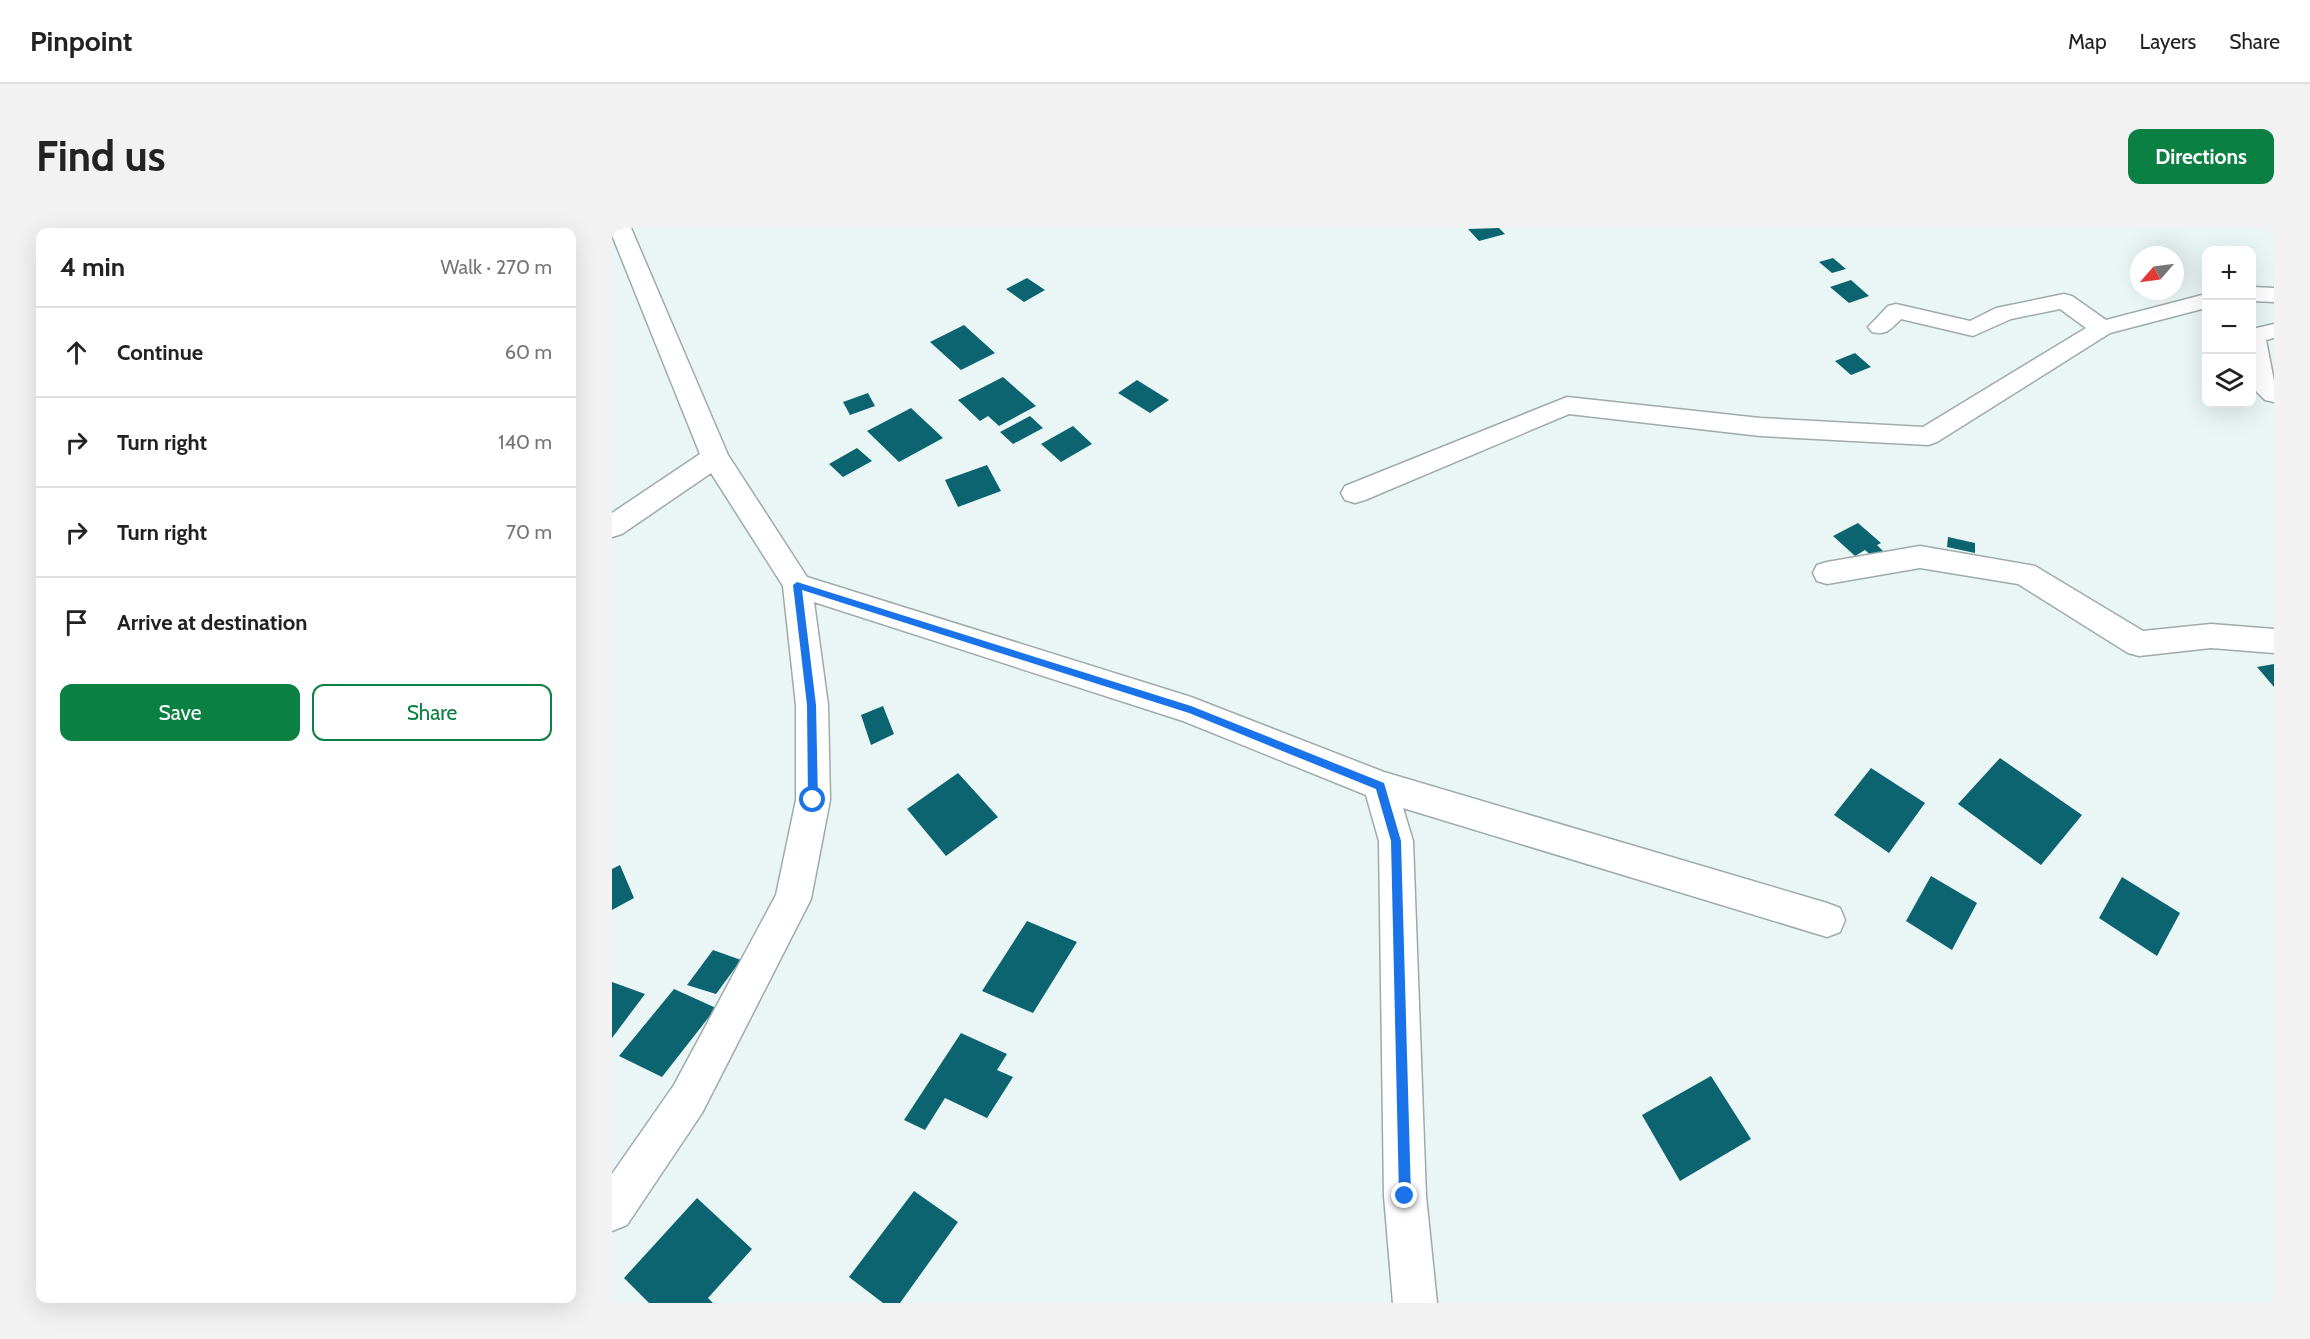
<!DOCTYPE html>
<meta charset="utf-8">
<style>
body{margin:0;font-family:Cabin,sans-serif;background:#f2f2f2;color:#222}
.controls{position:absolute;right:18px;top:18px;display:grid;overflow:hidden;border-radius:12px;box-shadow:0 6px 24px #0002}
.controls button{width:54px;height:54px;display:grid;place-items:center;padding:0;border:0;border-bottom:2px solid #e0e0e0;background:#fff;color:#222;font:30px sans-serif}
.compass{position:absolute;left:1518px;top:18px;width:54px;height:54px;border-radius:50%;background:#fff;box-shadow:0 6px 24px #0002;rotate:242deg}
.stop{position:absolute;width:18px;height:18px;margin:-14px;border:4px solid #1a73e8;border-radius:50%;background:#fff}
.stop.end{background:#1a73e8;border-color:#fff;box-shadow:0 2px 6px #0008}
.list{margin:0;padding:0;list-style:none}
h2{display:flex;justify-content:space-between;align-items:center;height:78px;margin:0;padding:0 24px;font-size:26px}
h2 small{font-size:20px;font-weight:400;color:#767676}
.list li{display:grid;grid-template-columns:39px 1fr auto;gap:18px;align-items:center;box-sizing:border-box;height:90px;padding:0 24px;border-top:2px solid #e0e0e0}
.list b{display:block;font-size:22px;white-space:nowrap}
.list em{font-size:20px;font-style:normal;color:#767676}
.actions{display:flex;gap:12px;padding:18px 24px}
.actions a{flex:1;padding:14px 0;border:2px solid #0b8043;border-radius:12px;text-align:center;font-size:21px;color:#0b8043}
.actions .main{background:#0b8043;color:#fff}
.icon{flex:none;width:33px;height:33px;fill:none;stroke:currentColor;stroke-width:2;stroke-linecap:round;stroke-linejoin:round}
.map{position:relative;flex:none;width:1662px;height:1075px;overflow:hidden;border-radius:12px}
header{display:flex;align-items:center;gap:36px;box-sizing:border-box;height:84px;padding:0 30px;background:#fff;border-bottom:2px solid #e0e0e0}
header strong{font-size:28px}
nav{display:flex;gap:33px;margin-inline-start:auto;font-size:21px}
.intro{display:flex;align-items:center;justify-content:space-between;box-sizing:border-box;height:144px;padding:0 36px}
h1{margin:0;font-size:42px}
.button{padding:15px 27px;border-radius:12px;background:#0b8043;color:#fff;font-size:21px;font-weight:700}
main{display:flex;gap:36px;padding:0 36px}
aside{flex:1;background:#fff;border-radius:12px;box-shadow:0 6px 24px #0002}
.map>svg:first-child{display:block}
</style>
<header>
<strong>Pinpoint</strong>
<nav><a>Map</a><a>Layers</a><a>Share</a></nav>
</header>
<div class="intro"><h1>Find us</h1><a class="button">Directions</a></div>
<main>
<aside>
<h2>4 min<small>Walk · 270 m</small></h2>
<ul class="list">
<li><svg class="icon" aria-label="ahead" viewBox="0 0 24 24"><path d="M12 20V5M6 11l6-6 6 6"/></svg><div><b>Continue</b></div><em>60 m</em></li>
<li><svg class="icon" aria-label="right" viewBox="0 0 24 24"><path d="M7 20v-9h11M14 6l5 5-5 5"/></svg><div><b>Turn right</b></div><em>140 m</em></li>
<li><svg class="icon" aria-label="right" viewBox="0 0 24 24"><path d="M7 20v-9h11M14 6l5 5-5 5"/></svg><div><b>Turn right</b></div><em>70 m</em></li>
<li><svg class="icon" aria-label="arrive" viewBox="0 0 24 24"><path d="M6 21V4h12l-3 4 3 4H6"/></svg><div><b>Arrive at destination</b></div></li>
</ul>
<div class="actions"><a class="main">Save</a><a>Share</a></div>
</aside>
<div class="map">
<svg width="1662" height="1075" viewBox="0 0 1662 1075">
<rect width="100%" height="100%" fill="#e9f6f5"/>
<path fill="#0b6470" d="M887 0 893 6 867 13 856 1Z
M1221 30 1234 41 1220 45 1207 34Z
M415 50 433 62 412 74 394 61Z
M1239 52 1257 68 1237 75 1218 59Z
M352 97 383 125 349 142 318 114Z
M1243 125 1259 139 1239 147 1223 133Z
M391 149 424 178 387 198 376 188 368 193 346 172Z
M525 152 557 172 538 185 506 165Z
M256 165 263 178 238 187 231 174Z
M299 180 331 210 287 234 255 203Z
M418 188 431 200 401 216 388 204Z
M461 198 480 216 449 234 429 216Z
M245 220 260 233 231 249 217 236Z
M375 237 389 263 346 279 333 252Z
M1246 295 1269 315 1265 317 1273 325 1262 330 1253 322 1243 328 1221 308Z
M1336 309 1363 315V325L1335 319Z
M1662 436V459L1645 439Z
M271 478 282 506 259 517 249 487Z
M1388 530 1470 587 1429 637 1346 576Z
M1259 540 1313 575 1277 625 1222 587Z
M346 545 386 589 334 628 295 581Z
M8 637 22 670 0 682V641Z
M1319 648 1365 675 1340 722 1294 693Z
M1510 649 1568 685 1545 728 1487 690Z
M415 693 465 714 421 785 370 763Z
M101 722 129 732 104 766 75 757Z
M0 754 33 766 0 810Z
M62 761 104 780 50 849 7 828Z
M349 805 395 826 385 842 401 849 375 890 333 870 313 902 292 892Z
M1099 848 1139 911 1068 953 1030 887Z
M302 963 346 994 288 1075H271L237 1049Z
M85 970 140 1021 96 1070 101 1075H37L12 1050Z"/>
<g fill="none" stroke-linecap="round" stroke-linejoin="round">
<defs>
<path id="minor" d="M0 0H19L116 227 195 349 579 469 772 544 1215 675 1228 680 1233 692 1228 704 1215 709 791 580 801 613 814 968 825 1075H781L772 968 767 613 754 567 571 493 202 374 216 477 218 572 199 671 90 885 15 997 0 1003V946L62 857 164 667 184 572V477L171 358 99 245 10 306 0 309V285L88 226 0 7Z
M1640 59 1662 60V74L1640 73Z
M1452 66 1460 68 1494 92 1594 66V80L1498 105 1325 214 1316 217 1148 208 957 186 753 272 743 275 733 272 729 265 733 258 955 169 1148 190 1311 199 1474 100 1448 81 1399 91 1361 108 1289 91C1279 101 1274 108 1260 104L1256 99 1276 78 1284 76 1358 93 1384 80Z
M1662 96V110L1654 112 1662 153V174L1653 172 1640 159V101Z
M1308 318 1423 338 1531 403 1599 396 1662 401V425L1599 420 1527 428 1516 425 1406 356 1308 340 1215 356 1205 353 1201 345 1205 337 1215 334Z"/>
</defs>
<use href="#minor" stroke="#9eabaa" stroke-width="3"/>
<use href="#minor" fill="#fff" fill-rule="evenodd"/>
</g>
<path fill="#1a73e8" d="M185 354 579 478 772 555 789 613 799 968 798 973 793 974 789 973 787 968 779 613 764 561 577 485 190 362 204 477 206 572 201 577 196 572 195 477 181 357Z"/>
</svg>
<div class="controls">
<button>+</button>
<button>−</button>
<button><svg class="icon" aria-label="layers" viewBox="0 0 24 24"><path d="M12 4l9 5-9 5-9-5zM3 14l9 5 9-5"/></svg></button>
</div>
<svg class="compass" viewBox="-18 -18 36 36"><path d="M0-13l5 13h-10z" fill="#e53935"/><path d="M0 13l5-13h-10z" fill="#767676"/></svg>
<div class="stop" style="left:201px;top:572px"></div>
<div class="stop end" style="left:793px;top:968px"></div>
</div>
</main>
